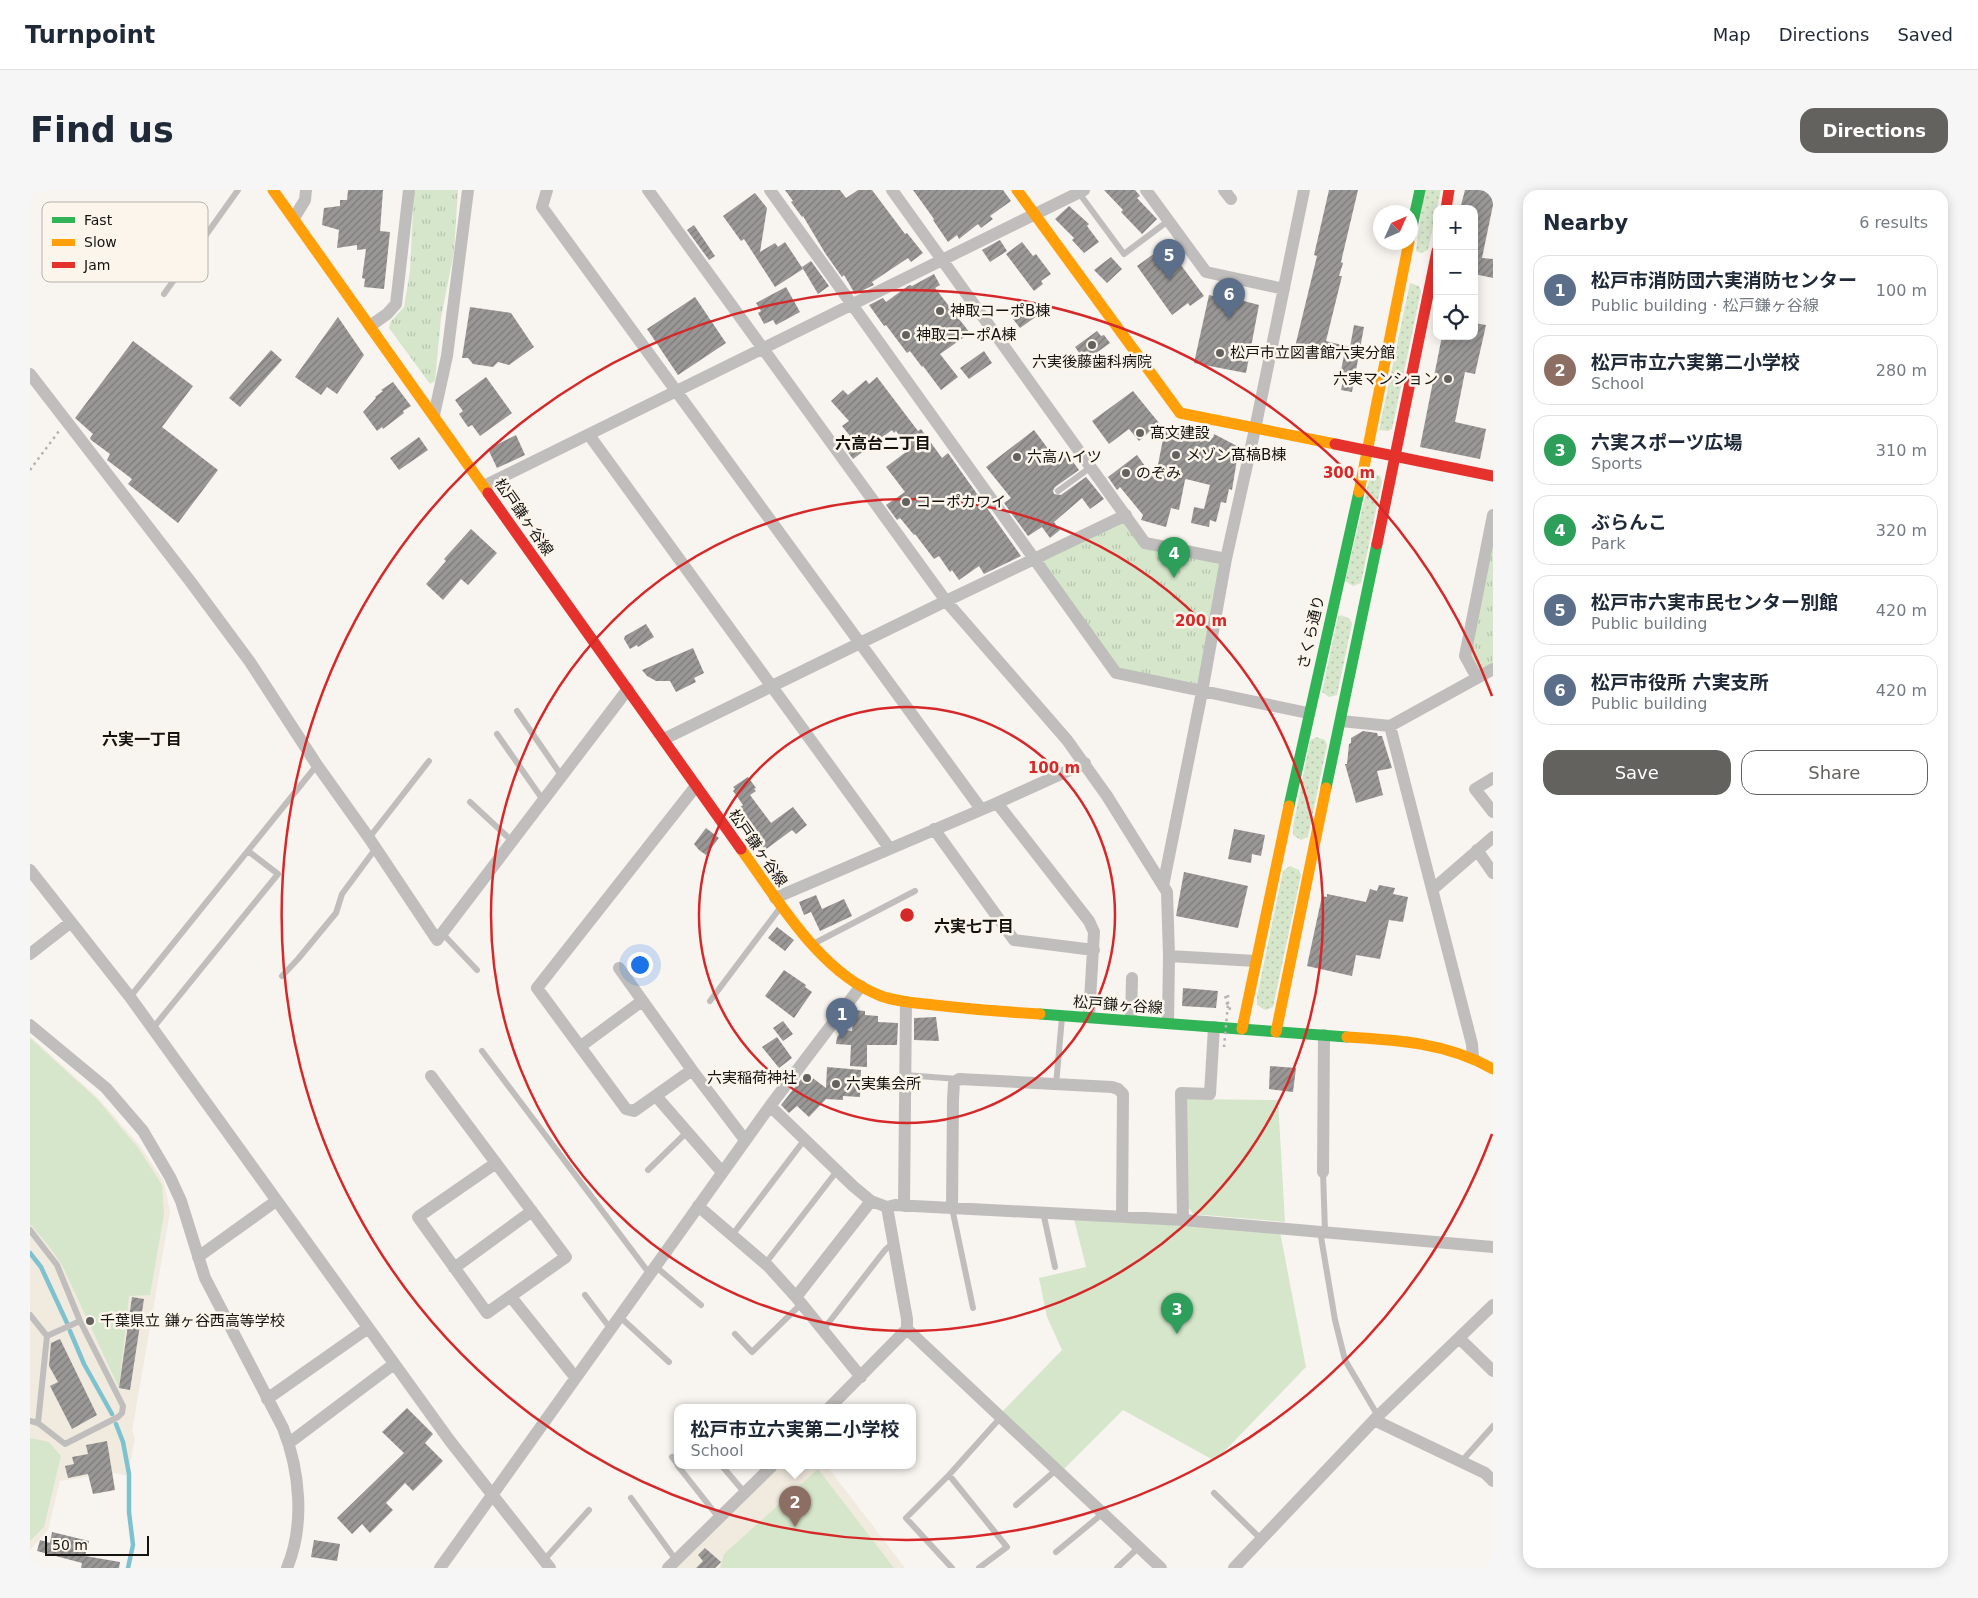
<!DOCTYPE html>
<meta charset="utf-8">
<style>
body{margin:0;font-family:"DejaVu Sans","Noto Sans JP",sans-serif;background:#f6f6f7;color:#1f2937}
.controls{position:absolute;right:15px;top:15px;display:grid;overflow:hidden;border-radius:10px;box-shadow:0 2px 12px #0003}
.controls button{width:45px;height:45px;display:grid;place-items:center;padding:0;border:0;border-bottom:1px solid #e0e1e3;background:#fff;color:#1f2937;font:25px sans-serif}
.compass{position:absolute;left:1343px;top:15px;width:45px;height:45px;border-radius:50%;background:#fff;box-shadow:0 2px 12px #0003;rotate:45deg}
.scale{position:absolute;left:15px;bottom:12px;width:104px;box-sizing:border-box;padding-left:5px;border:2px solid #151310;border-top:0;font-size:14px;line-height:18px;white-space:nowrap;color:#151310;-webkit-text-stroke:4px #fbf5ec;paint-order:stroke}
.you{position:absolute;left:609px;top:774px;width:18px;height:18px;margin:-12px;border:4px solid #fff;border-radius:50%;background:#1a73e8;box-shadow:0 0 0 8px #1a73e833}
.badge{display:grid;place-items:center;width:32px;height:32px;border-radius:50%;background:#64625e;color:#fff;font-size:16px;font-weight:700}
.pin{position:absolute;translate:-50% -41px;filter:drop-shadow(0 1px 2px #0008)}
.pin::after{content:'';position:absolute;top:26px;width:18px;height:15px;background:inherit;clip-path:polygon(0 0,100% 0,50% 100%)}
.popup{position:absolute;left:644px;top:1214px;width:242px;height:65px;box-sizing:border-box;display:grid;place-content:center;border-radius:10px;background:#fff;filter:drop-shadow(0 1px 4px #0005);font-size:16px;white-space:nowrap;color:#747a83}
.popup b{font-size:19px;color:#1f2937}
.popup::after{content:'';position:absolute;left:50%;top:100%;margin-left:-10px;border:10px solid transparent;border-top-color:#fff}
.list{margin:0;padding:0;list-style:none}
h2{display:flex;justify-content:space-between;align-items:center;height:65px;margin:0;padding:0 20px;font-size:21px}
h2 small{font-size:16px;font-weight:400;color:#747a83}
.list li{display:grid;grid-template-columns:32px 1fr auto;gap:15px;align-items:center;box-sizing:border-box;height:70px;margin:0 10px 10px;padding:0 10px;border:1px solid #e0e1e3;border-radius:15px}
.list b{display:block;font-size:19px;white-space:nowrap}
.list p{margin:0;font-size:16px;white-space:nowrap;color:#747a83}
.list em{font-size:16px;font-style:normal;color:#747a83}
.actions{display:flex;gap:10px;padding:15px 20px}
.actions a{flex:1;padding:11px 0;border:1px solid #64625e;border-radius:15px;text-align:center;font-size:18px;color:#64625e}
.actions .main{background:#64625e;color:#fff}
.icon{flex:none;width:28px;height:28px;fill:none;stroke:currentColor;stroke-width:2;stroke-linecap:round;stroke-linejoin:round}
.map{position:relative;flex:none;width:1463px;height:1378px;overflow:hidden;border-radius:15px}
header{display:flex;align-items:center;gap:30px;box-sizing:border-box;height:70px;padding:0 25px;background:#fff;border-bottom:1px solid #e0e1e3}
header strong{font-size:24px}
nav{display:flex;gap:28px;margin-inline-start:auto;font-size:18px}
.intro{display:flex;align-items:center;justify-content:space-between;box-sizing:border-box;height:120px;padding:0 30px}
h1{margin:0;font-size:35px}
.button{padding:12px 22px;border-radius:15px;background:#64625e;color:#fff;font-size:18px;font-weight:700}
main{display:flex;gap:30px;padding:0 30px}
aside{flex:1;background:#fff;border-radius:15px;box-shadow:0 2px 12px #0003}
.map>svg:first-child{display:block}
</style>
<header>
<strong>Turnpoint</strong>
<nav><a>Map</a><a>Directions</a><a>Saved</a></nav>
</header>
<div class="intro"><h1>Find us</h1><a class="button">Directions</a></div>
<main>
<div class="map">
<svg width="1463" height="1378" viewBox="0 0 1463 1378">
<defs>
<pattern id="grass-dots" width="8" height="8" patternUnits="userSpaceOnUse" patternTransform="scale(1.25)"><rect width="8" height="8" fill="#d6e6cb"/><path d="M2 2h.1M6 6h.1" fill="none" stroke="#b7c4ad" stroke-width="1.8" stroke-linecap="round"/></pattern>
<pattern id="park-tufts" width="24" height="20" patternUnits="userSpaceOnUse" patternTransform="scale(1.25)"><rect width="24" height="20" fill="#d6e6cb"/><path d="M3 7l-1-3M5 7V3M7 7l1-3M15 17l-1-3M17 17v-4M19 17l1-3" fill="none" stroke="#b7c4ad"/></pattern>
<pattern id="building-hatch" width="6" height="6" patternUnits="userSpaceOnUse" patternTransform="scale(1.25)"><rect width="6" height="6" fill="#9a9897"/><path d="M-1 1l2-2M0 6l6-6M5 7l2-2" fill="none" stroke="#7c7b7a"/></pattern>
</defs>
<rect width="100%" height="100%" fill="#f8f4f0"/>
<path fill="#f1eadf" d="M0 846 68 908 111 957 134 992 140 1022 102 1241 105 1248 98 1286 84 1283 30 1291 18 1340 0 1360Z
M747 1276H797L875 1378H644Z"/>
<path fill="url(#grass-dots)" d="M1394 0H1411L1398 60 1391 63 1386 61Z
M1380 93 1389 96 1391 101 1362 239 1358 241 1349 240Z
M1341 282 1350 286 1352 291 1331 393 1323 396 1315 391Z
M1311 425 1320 429 1322 434 1307 505 1299 507 1292 502 1308 427Z
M1286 547 1295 550 1297 555 1278 647 1271 650 1263 645V637L1280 551Z
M1260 676 1269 680 1271 685 1243 817 1235 820 1227 815V807L1253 681Z"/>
<path fill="url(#park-tufts)" d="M384 0H428L424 62 411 128 405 191 400 194 359 138 361 131 374 117 380 81Z
M1096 325 1115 353 1196 369 1172 502 1086 483 1005 369Z
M1463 346V479L1447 488 1435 466Z"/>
<path fill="#d6e6cb" d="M0 848 67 909 109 959 132 995 134 1024 120 1105 99 1106 89 1198 32 1075 18 1055 0 1034Z
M1156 909 1248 910 1255 1032 1163 1024 1158 1017Z
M1044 1029 1250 1042 1276 1177 1185 1271 1093 1220 1033 1280 972 1222 1032 1160 1017 1127 1009 1088 1056 1077Z
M0 1248 19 1252 31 1266 14 1337 0 1351Z
M788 1279 864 1378H690L694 1364Z"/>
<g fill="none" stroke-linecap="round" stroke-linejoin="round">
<path stroke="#7fc2cf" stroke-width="4.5" d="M0 1063 11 1077 37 1133
M40 1141 54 1174 82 1224
M86 1234 93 1252 99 1284V1322L103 1355 98 1378"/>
</g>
<path fill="url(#building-hatch)" d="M318 0H353L350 41 360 42 354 99 334 97 335 89 332 88 336 59 327 60V55L307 58 309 40 292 35 294 18 310 16V10H317Z
M755 0H810L816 8 828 0H842L875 44 877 43 893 63 881 72 878 68 842 92 844 95 825 104 814 85 812 87 795 63 773 26 772 27 761 12 763 11Z
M883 0H973L981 11 960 26 963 29 951 38 948 34 929 49 927 45 918 52 903 30 904 29Z
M1074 0H1105L1110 6 1107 8 1127 29 1112 44 1091 22 1093 20Z
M1299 0H1328L1311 72 1313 73 1309 86H1312L1296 151 1320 157 1324 135 1334 137 1322 202 1311 200 1314 187 1310 186 1314 165 1293 162 1292 164 1265 157 1287 66 1284 65Z
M1435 0H1463V15L1452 68 1463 69V88L1444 84V19H1430Z
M725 3 737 18 730 62 745 53 748 57 755 52 773 79 745 97 714 49 711 51 693 26Z
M1039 16 1059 34 1057 36 1069 52 1054 63 1042 50 1044 48 1025 29Z
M664 35 685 66 679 70 657 40Z
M970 50 977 61 960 72 952 60Z
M992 52 1003 66 1006 64 1021 84 1011 91 1013 94 1004 101 976 64Z
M1136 55 1174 106 1160 116 1158 113 1142 125 1107 76Z
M1081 67 1092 79 1077 93 1064 80Z
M781 71 799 96 788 104 772 77Z
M904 84 910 95 905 98 940 143 910 164 928 187 911 200 893 176 892 177 880 161 877 163 856 135 854 136 839 115 853 108 856 112 878 96 880 95 882 96Z
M756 97 770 122 746 135 743 130 734 134 728 123 731 121 726 113Z
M1179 105 1198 109 1199 107 1229 115 1216 183 1164 173Z
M665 107 696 153 648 185 617 139Z
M999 115 1007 126 990 138 983 129Z
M440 117 481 123 504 157 479 175 468 172 463 177 443 174 438 168H432Z
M308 127 334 165 307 204 297 197 291 205 265 187Z
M1444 133 1456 135 1445 184 1435 182 1425 232 1456 239 1450 269 1390 257 1412 146H1444Z
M1067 141 1071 146 1074 145 1080 153 1055 171 1045 157Z
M103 151 163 196 132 237 188 280 148 333 98 294 102 289 77 270 80 264 61 250 60 248 63 244 45 228Z
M241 160 252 170 210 217 199 208Z
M954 161 962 173 939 189 930 178Z
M456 187 482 223 450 246 442 235 438 237 429 224 433 221 425 210Z
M847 187 888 241 891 239 912 268 918 263 991 366 954 384 949 376 929 390 922 380 920 382 909 366 904 369 885 344 884 345 870 328 867 330 856 315 875 302 856 277 880 259 866 241 864 243 862 240 823 269 815 258 824 251 812 236 819 231 801 211 813 200 818 205 836 190 839 194Z
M363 192 381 216 373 221 374 223 353 239 352 237 347 241 333 222 346 208 345 207 353 201 351 200Z
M1103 201 1129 233 1109 251 1099 239 1079 254 1062 231Z
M1135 239 1183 248 1184 244 1209 257 1202 300 1199 299 1196 313 1191 312 1186 332 1180 330 1179 337 1161 333 1164 317 1174 319 1180 295 1156 289 1155 290 1149 320 1141 318 1136 337 1111 330 1113 325 1090 297 1087 300 1078 287 1107 265 1125 290Z
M1004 240 1028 272 1038 265 1049 280 1025 297 1023 301 1024 304 1031 305 1056 287 1074 309 1060 319 1052 308 1024 332 1030 340 1020 348 1012 337 998 346 974 313 981 308 956 277Z
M486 245 495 265 467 278 458 259Z
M389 247 398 260 369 280 360 268Z
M441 339 467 363 438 395 431 389 413 410 396 394 416 371 414 369Z
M616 434 624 447 608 457 607 455 600 459 594 449 595 446Z
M663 458 674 483 664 488 666 492 646 502 640 491H626L617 486 612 480Z
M1333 541 1347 543 1348 546H1352L1362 578 1347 581 1353 605 1326 613 1315 574H1317L1319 554 1321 553V548Z
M718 587 726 598 724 599 726 601 720 605 741 633 763 617 777 635 766 644 762 640 735 660 724 645 726 644 708 619 713 615 703 601 705 599 703 597Z
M676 638 689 648 676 665 669 660 664 654Z
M1204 639 1235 645 1231 666 1222 664 1221 673 1198 669Z
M1154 682 1218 696 1208 738 1146 726Z
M1349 695 1365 698 1363 704 1378 707 1373 732 1359 730 1350 769 1326 765 1322 786 1277 776 1292 706 1297 707V704L1336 712 1340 699 1347 701Z
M786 705 792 719 814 709 822 726 790 741 781 722 774 725 769 712Z
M747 737 764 750 755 761 738 748Z
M754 780 776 795 775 797 782 802 764 828 735 806Z
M1153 798 1188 801 1186 818 1152 816Z
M824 820 835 821V825L848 826V832L868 833 867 855H837V877L820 876 821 855 806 854 807 847 813 840 822 841Z
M906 827 909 851 884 850V828Z
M753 831 763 844 753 851 743 838Z
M747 847 762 868 749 878 732 857Z
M1240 876 1266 878 1263 902 1239 899Z
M797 877 831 880 830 907 813 906V910L796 909 779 927 767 916 759 923 751 915 776 883 796 898Z
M102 1107 114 1109 100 1200 89 1198Z
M30 1149 67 1225 42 1239 20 1196 28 1192 19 1176 21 1153Z
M377 1218 403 1244 395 1253 413 1271 383 1301 375 1293 356 1313 363 1320 340 1343 332 1334 322 1344 307 1328 374 1263 352 1242Z
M77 1251 85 1300 63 1304 58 1284 38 1288 35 1276 44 1274 42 1267 58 1264 56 1255Z
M22 1342 59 1351 55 1366 90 1372 89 1378H51L52 1373 7 1361 10 1350 20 1353Z
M284 1350 310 1354 307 1371 281 1367Z
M675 1358 691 1372 685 1378H666L673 1371 668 1365Z"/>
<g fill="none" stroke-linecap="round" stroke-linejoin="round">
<path stroke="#b4b3b1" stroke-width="2.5" stroke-dasharray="2.5 4" stroke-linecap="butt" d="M0 280 29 241
M1198 814V805H1195L1198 818 1201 819"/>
<path stroke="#c0bebc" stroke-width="6" d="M1049 3 1094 64 1138 31
M134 104 208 0
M1028 301 1061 277
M487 521 531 585
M467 544 513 610
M440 612 482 651
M339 648 399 571
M412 743 447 780
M783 754 885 701
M252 786 268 769 306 723 312 704 346 658
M100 807 287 575
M680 811 750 718
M123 838 248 684 218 661
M452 861 619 1083
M875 885 928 889
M1026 895 1032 827
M618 980 657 942
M1293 982 1295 1041
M922 1018 943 1118
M1013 1022 1025 1077
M0 1040 27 1075 50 1131 93 1216 92 1223 88 1227 35 1254 8 1233 0 1231
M1290 1041 1305 1130 1315 1170 1348 1226
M703 1044 775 949
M735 1074 807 981
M625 1076 671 1115
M555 1105 580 1138
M0 1125 17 1146 8 1233
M589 1126 639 1172
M793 1140 855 1060 863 1053
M705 1144 722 1162 771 1114
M17 1146 50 1131
M642 1267 648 1275
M1431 1272 1463 1236
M648 1276 689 1328
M692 1276 715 1303
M919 1285 876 1328 922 1378
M1184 1303 1231 1349
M601 1308 646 1370
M986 1315 1026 1280
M1026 1362 1072 1324
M514 1370 559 1320
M949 1378 977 1357 919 1285 971 1227
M1087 1378 1109 1357"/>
<path stroke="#c0bebc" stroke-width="12" d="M517 0 512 17 951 619
M618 0 916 411 1037 550 1077 606 1137 702 1139 766 1138 833
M740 0 1086 483 1278 523
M862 0 1115 353 1196 369
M1116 0 1176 82 1254 99
M1194 0 1201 9
M264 28 275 10 276 0
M340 136 357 124 366 114 379 0
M0 184 160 391 220 472 287 575 339 648 407 750 598 499
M404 225 417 166 438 0
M559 245 860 659
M454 296 1054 0
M1463 325 1435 466 1447 488 1463 479
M1311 531 1360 536 1447 488
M1360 536 1442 854 1443 868
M634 549 916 411 1096 325
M1463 588 1445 599 1463 622
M967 613 1059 731 1064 742 1059 827
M904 639 984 750 1064 760
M1447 660 1463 683
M0 680 100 807 420 1251 520 1378
M1133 696 1172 502 1196 369 1225 239 1274 0
M1403 699 1463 647
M745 708 967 613 1055 573
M0 764 41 732
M1139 766 1226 771
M589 778 662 880 604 921 596 919 507 798 666 596
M1101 830 1102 788
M0 835 76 898 113 941 140 987 151 1011 175 1088 253 1238C270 1281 275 1335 257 1378
M551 856 612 811
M662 880 715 950
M401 886C446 946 491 1007 536 1067L457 1123 388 1027 466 973
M626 906 692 982
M740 916 823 996 841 1011 857 1017 865 1015 1153 1030 1463 1057
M1293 982 1294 845
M668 1016 738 1076 766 1107
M874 1016 876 812
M857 1017 877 1129V1139
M922 1018 923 909 924 893 929 889 1082 897 1088 899 1093 904 1092 1027
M1153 1030 1151 903 1180 904 1184 837
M168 1067 246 1011
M424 1078 502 1021
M481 1107 545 1187
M1429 1148 1463 1181
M831 1187 766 1107 841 1011
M237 1209 338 1138
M799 1218 877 1139 1131 1378
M1344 1230 1455 1283 1463 1291
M259 1253 364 1174
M410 1378 740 916 831 796
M638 1378 742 1276
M1204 1378 1348 1226 1463 1115"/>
<path stroke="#30b455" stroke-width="11" d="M1380 46 1390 0
M1296 598 1347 354
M1259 616 1329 302
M1010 824 1317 847"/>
<path stroke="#ff9f0a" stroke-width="11" d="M243 0 458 303
M987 0 1150 223 1305 254
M1329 302 1379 52
M711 659C748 710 790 783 851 806 868 812 886 813 904 815 939 819 975 822 1010 824
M1212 839 1259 616
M1246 842 1296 598
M1317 847C1368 850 1418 853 1463 879"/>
<path stroke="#e5322d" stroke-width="11" d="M1416 19 1419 0
M1305 254 1463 286
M458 303 711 659
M1347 354 1407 61"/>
<path stroke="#b4b3b1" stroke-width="2.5" stroke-dasharray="2.5 4" stroke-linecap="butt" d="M1194 857 1198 814"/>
</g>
<g fill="none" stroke="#d62828" stroke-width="2.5">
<circle cx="877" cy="725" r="208"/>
<circle cx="877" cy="725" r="416"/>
<path d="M1462 944A625 625 0 1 1 1462 506"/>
</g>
<g fill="#64625e" stroke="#fbf5ec" stroke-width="2">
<circle cx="910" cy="121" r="5"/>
<circle cx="876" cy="145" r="5"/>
<circle cx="1062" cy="155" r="5"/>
<circle cx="1190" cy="163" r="5"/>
<circle cx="1418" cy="189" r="5"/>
<circle cx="1110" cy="243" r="5"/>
<circle cx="1146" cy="265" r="5"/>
<circle cx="987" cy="267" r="5"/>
<circle cx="1096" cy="283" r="5"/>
<circle cx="876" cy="312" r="5"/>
<circle cx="777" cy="888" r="5"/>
<circle cx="806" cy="894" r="5"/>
<circle cx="60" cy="1131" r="5"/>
</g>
<g text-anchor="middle" stroke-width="5" stroke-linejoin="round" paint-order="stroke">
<g font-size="15" fill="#151310" stroke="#fbf5ec" text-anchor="start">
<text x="920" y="126">神取コーポB棟</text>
<text x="886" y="150">神取コーポA棟</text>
<text x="1200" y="168">松戸市立図書館六実分館</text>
<text x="1062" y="177" text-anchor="middle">六実後藤歯科病院</text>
<text x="1408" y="194" text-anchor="end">六実マンション</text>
<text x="1120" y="248">髙文建設</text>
<text x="1156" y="270">メゾン髙槁B棟</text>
<text x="997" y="272">六高ハイツ</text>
<text x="1106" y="288">のぞみ</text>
<text x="886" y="317">コーポカワイ</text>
<text x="767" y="893" text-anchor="end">六実稲荷神社</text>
<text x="816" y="899">六実集会所</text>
<text x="70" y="1136">千葉県立 鎌ヶ谷西高等学校</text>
</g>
<g font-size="15" fill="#151310" stroke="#fbf5ec">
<text transform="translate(494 327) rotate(55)" y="5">松戸鎌ヶ谷線</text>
<text transform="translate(1281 442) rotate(-77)" y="5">さくら通り</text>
<text transform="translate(728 658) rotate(55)" y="5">松戸鎌ヶ谷線</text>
<text transform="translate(1088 815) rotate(4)" y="5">松戸鎌ヶ谷線</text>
</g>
<g font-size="16" font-weight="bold" fill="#151310" stroke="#fbf5ec">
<text x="853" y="259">六高台二丁目</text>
<text x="112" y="555">六実一丁目</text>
<text x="944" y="742">六実七丁目</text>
</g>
</g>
<rect x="12" y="12" width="166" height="80" rx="8" fill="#fbf5ec" stroke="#b6b1aa" stroke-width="1"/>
<rect x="22" y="27" width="23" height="6" fill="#30b455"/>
<rect x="22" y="49" width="23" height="7" fill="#ff9f0a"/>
<rect x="22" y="72" width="23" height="6" fill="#e5322d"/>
<g font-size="14" fill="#151310">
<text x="54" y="35">Fast</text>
<text x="54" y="57">Slow</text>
<text x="54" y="80">Jam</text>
</g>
<circle cx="877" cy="725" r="8" fill="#d62828" stroke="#fbf5ec" stroke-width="2.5"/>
<g font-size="15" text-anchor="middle" font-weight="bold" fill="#d62828" stroke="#fbf5ec" stroke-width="5" stroke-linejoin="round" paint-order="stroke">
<text x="1319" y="288">300 m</text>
<text x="1171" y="436">200 m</text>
<text x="1024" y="583">100 m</text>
</g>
</svg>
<div class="controls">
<button>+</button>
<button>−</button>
<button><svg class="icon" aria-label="locate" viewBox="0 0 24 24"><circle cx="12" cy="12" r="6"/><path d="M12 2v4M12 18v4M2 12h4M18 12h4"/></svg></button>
</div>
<svg class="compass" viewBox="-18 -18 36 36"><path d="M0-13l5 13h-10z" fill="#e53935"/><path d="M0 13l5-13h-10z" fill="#747a83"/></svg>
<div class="scale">50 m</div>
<div class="you"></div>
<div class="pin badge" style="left:812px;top:849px;background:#5c6f8a">1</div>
<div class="pin badge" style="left:765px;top:1337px;background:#8d6e63">2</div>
<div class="popup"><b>松戸市立六実第二小学校</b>School</div>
<div class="pin badge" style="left:1147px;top:1144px;background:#2e9e5b">3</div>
<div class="pin badge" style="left:1144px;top:388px;background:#2e9e5b">4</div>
<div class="pin badge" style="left:1139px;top:90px;background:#5c6f8a">5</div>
<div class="pin badge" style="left:1199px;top:129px;background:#5c6f8a">6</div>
</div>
<aside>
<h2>Nearby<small>6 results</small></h2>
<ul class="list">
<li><span class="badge" style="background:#5c6f8a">1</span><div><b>松戸市消防団六実消防センター</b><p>Public building · 松戸鎌ヶ谷線</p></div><em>100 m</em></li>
<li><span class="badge" style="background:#8d6e63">2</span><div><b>松戸市立六実第二小学校</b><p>School</p></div><em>280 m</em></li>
<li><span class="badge" style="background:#2e9e5b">3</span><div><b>六実スポーツ広場</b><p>Sports</p></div><em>310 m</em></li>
<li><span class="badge" style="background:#2e9e5b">4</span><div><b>ぶらんこ</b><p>Park</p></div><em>320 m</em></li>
<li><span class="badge" style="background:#5c6f8a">5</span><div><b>松戸市六実市民センター別館</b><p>Public building</p></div><em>420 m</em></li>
<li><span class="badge" style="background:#5c6f8a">6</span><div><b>松戸市役所 六実支所</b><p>Public building</p></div><em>420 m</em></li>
</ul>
<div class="actions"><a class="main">Save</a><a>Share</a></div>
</aside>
</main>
